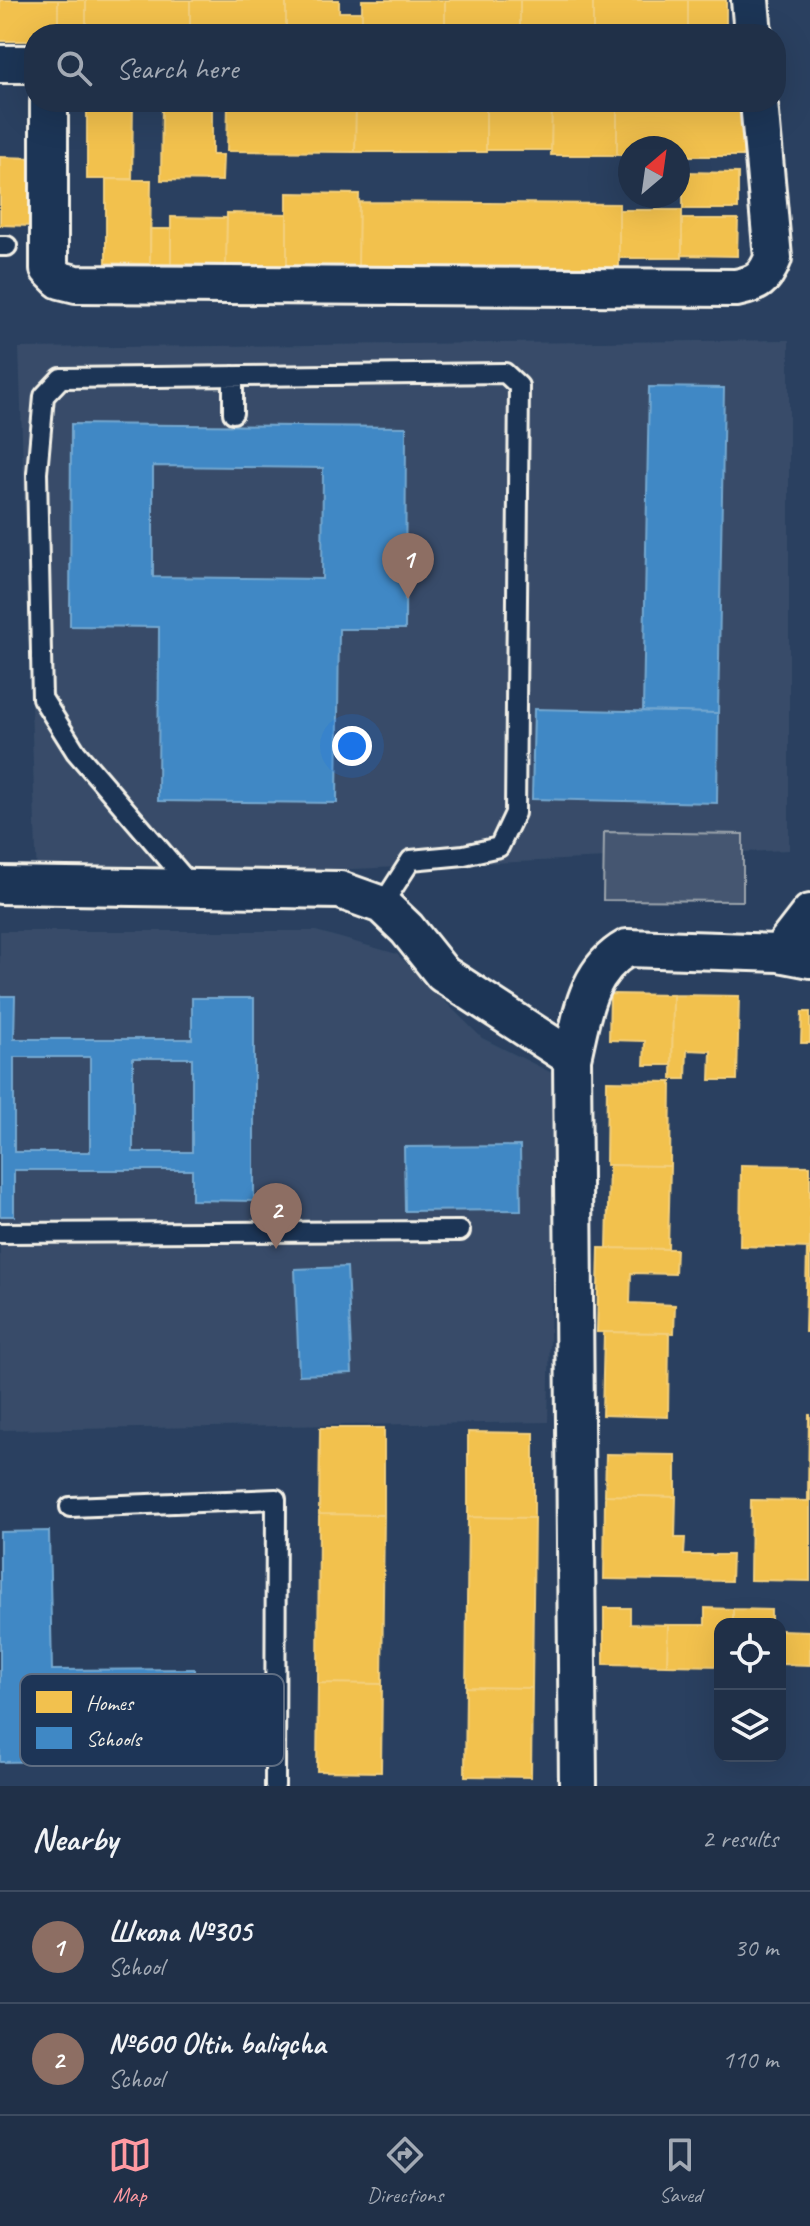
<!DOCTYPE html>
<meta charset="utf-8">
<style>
body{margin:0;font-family:Caveat,sans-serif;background:#28384f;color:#f1f3f6}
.controls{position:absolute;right:24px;bottom:24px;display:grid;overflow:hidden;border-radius:16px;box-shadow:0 8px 32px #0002}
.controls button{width:72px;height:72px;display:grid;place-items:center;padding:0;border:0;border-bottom:2px solid #3d4b60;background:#203048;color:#f1f3f6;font:40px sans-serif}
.compass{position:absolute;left:618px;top:136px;width:72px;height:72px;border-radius:50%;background:#203048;box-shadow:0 8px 32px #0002;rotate:29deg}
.you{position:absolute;left:352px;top:746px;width:28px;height:28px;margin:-20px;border:6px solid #fff;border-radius:50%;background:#1a73e8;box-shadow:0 0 0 12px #1a73e833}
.badge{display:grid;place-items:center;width:52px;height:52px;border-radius:50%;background:#ff9aa2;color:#fff;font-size:26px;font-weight:700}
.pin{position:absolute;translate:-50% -66px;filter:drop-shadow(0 2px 4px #0008)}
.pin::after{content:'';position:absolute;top:42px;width:28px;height:24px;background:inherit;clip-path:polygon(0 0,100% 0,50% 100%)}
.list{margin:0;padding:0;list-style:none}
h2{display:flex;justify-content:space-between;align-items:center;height:104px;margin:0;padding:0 32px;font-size:34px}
h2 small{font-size:26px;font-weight:400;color:#a2a9b4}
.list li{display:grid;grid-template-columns:52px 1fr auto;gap:24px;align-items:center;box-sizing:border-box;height:112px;padding:0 32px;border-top:2px solid #3d4b60}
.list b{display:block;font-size:30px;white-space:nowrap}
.list p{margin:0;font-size:26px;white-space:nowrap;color:#a2a9b4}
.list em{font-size:26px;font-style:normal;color:#a2a9b4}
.icon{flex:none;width:44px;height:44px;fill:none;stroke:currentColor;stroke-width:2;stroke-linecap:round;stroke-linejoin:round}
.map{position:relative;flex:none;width:810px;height:1786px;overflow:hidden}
.search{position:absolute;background:#203048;box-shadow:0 8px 32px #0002;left:24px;right:24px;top:24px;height:88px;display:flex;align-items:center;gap:20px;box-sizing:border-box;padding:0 28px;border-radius:32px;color:#a2a9b4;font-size:30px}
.sheet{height:328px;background:#203048}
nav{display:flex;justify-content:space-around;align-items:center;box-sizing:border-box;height:112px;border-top:2px solid #3d4b60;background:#203048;font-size:22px;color:#a2a9b4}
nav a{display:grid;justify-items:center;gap:4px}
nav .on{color:#ff9aa2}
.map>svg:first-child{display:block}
</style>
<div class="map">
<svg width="810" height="1786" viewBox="0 0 810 1786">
<rect width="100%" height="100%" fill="#2a4060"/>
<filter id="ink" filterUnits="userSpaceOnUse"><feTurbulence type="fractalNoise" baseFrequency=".0125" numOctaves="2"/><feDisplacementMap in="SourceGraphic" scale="16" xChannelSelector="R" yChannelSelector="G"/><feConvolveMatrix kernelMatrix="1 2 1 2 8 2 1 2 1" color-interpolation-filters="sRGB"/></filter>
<g filter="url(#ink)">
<path fill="#374c69" d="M789 340V850L37 883 19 348Z
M0 931H316L397 954 482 1038 556 1075 548 1422 0 1430Z"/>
<path fill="#445771" stroke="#9ca4ac" stroke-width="2" d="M604 832 743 834V901L603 900Z"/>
<path fill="#f2c14e" stroke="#f3cf7c" stroke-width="2" d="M0 0H58V34H34V41H0Z
M58 0H86V34H58Z
M86 0H190V34H86Z
M190 0H286V34H190Z
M286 0H339V12H362V34H286Z
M362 0H445V34H362Z
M445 0H520V34H445Z
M520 0H593V34H520Z
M593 0H688V34H593Z
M688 0H726V34H688Z
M87 102H133L132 179H87Z
M162 102H212V155H223L222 181 161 180Z
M228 102H356L355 152 227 151Z
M356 102H486V152H355Z
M486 102H552L551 150H486Z
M552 102H617V155H551Z
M617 102H745V156H678V148H630V155H617Z
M0 157 35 158 33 226 0 225Z
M683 172 738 173V209H683Z
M106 179 151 180 150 264 106 263Z
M287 193 359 194 358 267 287 266Z
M359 202 619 204V270L358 267Z
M619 210H682V258H619Z
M227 213 287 214V266L226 265Z
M171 217 227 218 226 265 171 264Z
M682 219H738L737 256 682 255Z
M150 229H171V264H150Z
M610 994 673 995 672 1065H644L645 1041 609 1040Z
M673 995 739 996 737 1080H710L711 1051 687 1050 686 1079H672Z
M802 1012H810V1043H801Z
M607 1081 671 1082 670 1166 606 1165Z
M609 1165 670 1166 668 1249 607 1248Z
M741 1165 810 1166V1248L740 1246Z
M599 1248 676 1249 675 1274 631 1273 630 1303 675 1305 674 1333 597 1332Z
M807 1249H810V1332H805Z
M604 1332 669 1333 668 1417 602 1415Z
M809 1415H810V1501H808Z
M320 1428H384V1515L319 1514Z
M468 1432 534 1433V1518L468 1517Z
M606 1454 676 1455V1497L605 1495Z
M605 1495 676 1497 675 1538H685L684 1555H732L731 1581 604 1579Z
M751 1500 810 1501V1581L750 1580Z
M319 1514 384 1515 382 1684 318 1683Z
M468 1517 534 1518 532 1688 466 1687Z
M604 1608H630V1624L668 1625 667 1665 604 1664Z
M705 1608 733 1609V1624H720V1666L667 1665 668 1625H705Z
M733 1609 771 1610V1624H733Z
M780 1630 810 1631V1665L780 1664Z
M318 1683 382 1684 381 1772 317 1771Z
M466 1687 532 1688 531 1777 465 1776Z"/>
<path fill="#3f88c5" stroke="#75a8d0" stroke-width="2" fill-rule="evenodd" d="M649 387 724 388 718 713 643 711Z
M71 424 406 427 405 629H339L337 803 158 801 159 627 70 626ZM153 466 323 468 322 579 153 577Z
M534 709 718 713 717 803 532 799Z
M0 996H15L14 1039H192V998H254V1201L192 1200V1170H14V1216H0ZM14 1057H90V1152H14ZM133 1058H192V1152H133Z
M520 1146 521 1210 405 1211 404 1147Z
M347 1267 352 1373 299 1375 295 1269Z
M49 1531 52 1670 194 1669 195 1759 0 1762V1532Z"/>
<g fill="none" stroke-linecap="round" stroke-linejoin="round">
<defs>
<path id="lane" d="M0 246H7
M233 376V413
M193 888 76 752 42 698 37 473 44 396 61 378 505 373 519 386 515 813 499 847 464 855 411 860 382 905
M0 1233 460 1231
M70 1507 276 1499 275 1786"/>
<path id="street" d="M750 0 753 34
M0 64H34
M49 102V269L60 280 76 284 736 288C757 284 765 279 773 258L759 102
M0 885 340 890 382 905 407 929 443 974 572 1058 578 1786
M779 953 810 913
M572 1058C582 1016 586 971 627 948L779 953 810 959"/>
</defs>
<use href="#lane" stroke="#f4f1e8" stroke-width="24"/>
<use href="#street" stroke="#f4f1e8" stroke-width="42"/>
<use href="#lane" stroke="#1d3557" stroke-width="18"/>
<use href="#street" stroke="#1d3557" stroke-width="36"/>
</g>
</g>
<rect x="20" y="1674" width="264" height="92" rx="12" fill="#1d3557" stroke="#5e6d82" stroke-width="2"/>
<rect x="36" y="1691" width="36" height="22" fill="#f2c14e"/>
<rect x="36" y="1727" width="36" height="22" fill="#3f88c5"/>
<g font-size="22" fill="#f4f1e8">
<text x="86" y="1710">Homes</text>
<text x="86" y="1746">Schools</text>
</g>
</svg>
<div class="controls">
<button><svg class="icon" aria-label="locate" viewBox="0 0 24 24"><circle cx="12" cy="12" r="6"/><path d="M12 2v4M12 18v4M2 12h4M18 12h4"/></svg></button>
<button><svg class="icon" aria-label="layers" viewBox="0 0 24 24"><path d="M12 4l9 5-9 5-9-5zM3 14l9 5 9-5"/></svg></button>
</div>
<svg class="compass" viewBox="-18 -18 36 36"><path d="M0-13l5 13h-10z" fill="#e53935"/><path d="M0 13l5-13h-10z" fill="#a2a9b4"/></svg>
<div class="you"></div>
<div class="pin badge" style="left:408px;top:599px;background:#8d6e63">1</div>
<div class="pin badge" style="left:276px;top:1249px;background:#8d6e63">2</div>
<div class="search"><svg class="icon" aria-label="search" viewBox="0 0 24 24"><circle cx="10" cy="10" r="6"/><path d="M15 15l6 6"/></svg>Search here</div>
</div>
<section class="sheet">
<h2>Nearby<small>2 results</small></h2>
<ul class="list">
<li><span class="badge" style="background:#8d6e63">1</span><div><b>Школа №305</b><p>School</p></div><em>30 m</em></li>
<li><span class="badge" style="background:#8d6e63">2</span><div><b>№600 Oltin baliqcha</b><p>School</p></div><em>110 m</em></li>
</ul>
</section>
<nav>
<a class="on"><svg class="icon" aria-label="map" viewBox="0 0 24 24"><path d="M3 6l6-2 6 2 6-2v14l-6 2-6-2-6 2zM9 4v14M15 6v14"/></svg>Map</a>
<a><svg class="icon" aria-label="directions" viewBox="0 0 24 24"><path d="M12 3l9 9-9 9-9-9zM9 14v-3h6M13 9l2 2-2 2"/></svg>Directions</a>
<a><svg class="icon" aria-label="saved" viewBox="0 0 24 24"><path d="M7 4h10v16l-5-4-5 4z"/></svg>Saved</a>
</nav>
